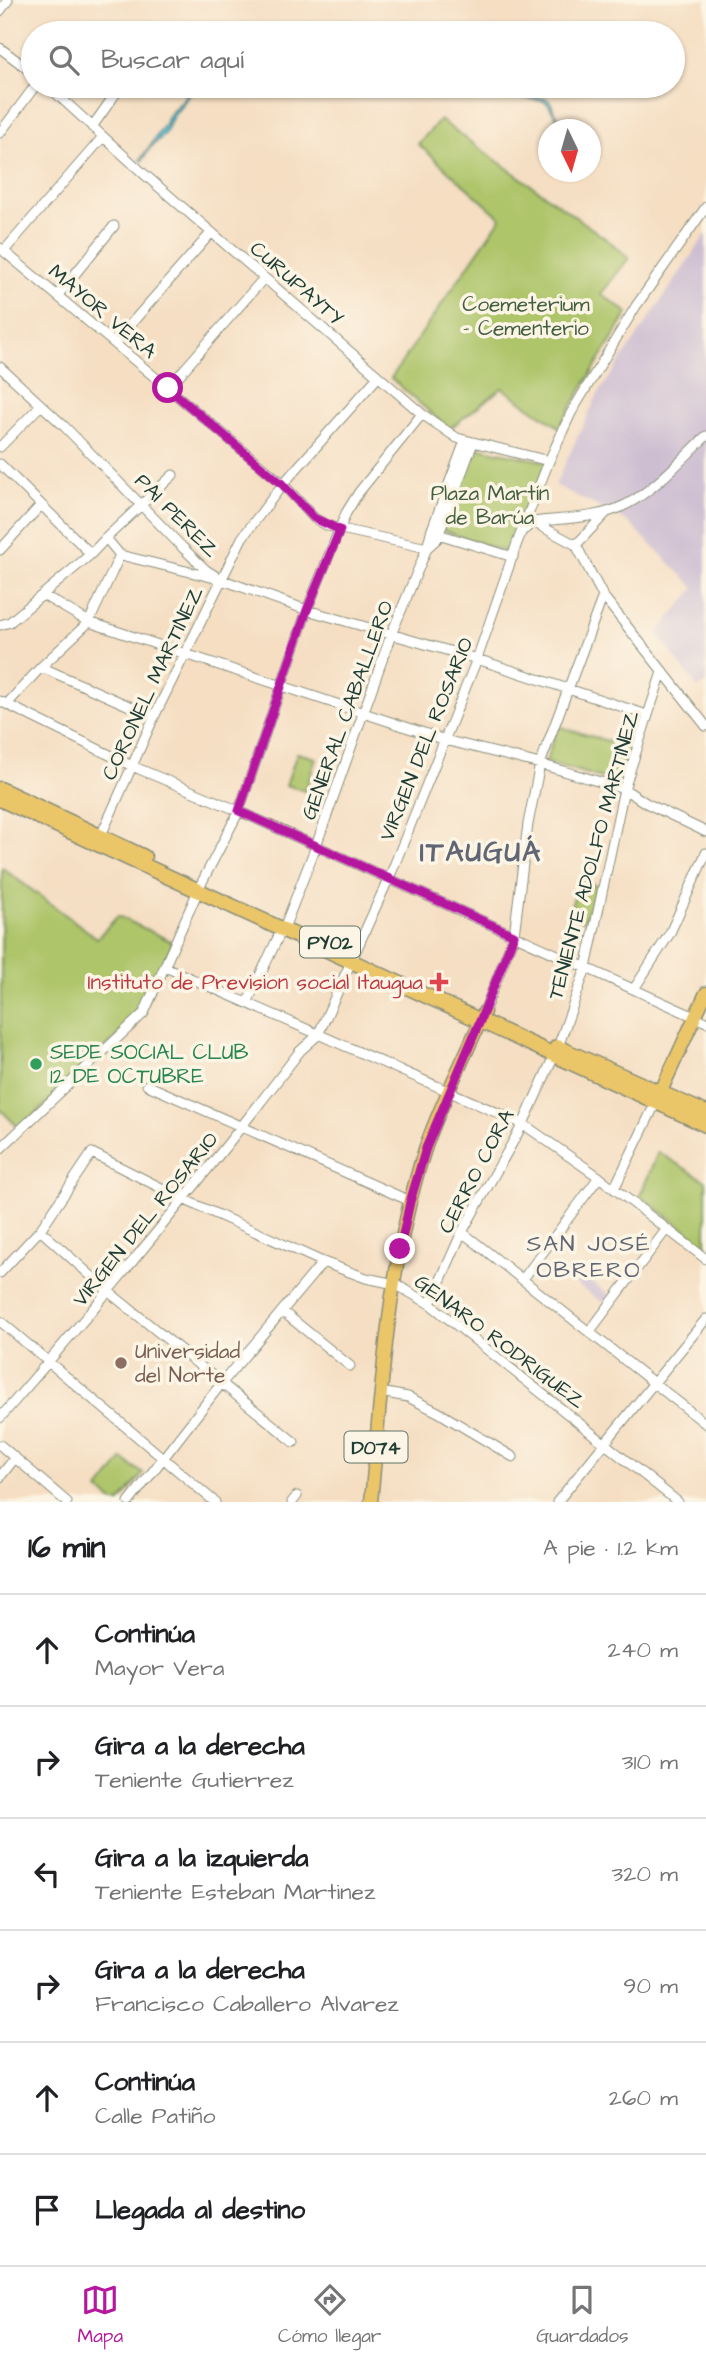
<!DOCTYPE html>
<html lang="es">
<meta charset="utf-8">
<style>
body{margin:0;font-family:"Architects Daughter",sans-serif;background:#f6f6f6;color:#202124}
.compass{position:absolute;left:538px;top:119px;width:63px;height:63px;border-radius:50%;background:#fff;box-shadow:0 2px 5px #0004;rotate:175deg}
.stop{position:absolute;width:21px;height:21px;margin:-16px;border:5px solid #b5179e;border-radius:50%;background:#fff}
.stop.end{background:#b5179e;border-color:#fff;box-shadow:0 2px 7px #0008}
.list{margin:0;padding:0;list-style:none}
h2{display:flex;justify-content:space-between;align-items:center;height:91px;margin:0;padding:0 28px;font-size:30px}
h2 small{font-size:23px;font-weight:400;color:#757577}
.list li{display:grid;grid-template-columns:46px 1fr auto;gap:21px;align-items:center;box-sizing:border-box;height:112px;padding:0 28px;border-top:2px solid #e0e0e0}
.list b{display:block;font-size:26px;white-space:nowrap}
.list p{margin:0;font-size:23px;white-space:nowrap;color:#757577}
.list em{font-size:23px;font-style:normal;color:#757577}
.icon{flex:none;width:38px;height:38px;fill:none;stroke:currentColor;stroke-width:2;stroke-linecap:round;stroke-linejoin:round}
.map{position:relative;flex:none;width:706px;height:1502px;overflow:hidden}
.search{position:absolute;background:#fff;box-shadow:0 2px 5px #0004;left:21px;right:21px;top:21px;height:77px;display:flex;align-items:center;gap:18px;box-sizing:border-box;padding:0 24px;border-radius:38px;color:#757577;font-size:26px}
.sheet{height:763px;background:#fff}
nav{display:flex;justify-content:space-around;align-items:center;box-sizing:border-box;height:98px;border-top:2px solid #e0e0e0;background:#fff;font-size:19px;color:#757577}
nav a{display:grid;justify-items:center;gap:4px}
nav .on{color:#b5179e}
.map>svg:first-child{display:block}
</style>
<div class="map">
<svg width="706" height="1502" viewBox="0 0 706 1502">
<rect width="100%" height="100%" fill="#fcf5e5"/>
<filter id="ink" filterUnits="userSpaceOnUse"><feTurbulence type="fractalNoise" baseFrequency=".0143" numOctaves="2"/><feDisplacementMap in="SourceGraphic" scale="14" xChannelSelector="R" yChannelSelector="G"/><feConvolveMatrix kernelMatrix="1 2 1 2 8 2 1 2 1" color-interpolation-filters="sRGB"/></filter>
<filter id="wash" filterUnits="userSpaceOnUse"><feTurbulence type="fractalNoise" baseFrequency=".00686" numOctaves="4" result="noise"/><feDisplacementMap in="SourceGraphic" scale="28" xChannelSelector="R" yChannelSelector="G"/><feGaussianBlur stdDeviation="1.57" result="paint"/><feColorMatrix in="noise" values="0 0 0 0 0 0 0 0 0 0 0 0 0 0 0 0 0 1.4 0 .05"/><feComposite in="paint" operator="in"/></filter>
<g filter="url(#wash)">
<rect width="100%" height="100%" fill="#f5dec2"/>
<path fill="#cdbed2" d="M706 234V683L698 688 657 633 695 588 628 522 555 485 597 396Z
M580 1274 610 1295 604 1303 574 1283Z"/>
<path fill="#aec56a" stroke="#66814f" stroke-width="2" d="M440 120 609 241 629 258 601 294 628 313 559 427 502 388 449 429 391 378 501 218 418 144Z
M474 447 547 462 511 554 442 530Z
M557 726 631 748 620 783 546 762Z
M297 753 316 758 305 791 286 785Z
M2 868 97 938 118 916 173 942 141 1014 20 1129 0 1109Z
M580 880 597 886 584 921 568 915Z
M658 1152 706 1181V1245L640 1196Z
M123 1459 143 1474 120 1502H114L99 1490Z"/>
<path fill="#4eb7cc" stroke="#367a80" stroke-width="2" d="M192 86H194L193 90 172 118 165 134 149 149 142 161 140 160 165 124 167 117 181 102Z
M460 86H464L473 93 487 90 547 99 551 103 554 112 568 129 564 128 548 104 543 101 495 94 470 95Z"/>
</g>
<g filter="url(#ink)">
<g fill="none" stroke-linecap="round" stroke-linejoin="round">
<defs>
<path id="minor" d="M0 11 8 0
M0 48 33 73
M48 86 144 174 422 414 457 438 549 461
M92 127 121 86
M0 133 35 86
M0 248 283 484 314 518 328 526 427 548
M4 251 102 138
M58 295 114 226
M114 343 211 233
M0 367 64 426 182 547 206 570 220 579 307 610 477 659 647 715
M168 388 264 278
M0 447 41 405
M0 464 91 554
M533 522 576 545 606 513
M525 529 533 522C562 518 597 519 623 506 650 494 685 457 706 436
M435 533 513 557
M106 538 120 555 215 578
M576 545 603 596 706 726
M428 547 437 539 473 443
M0 550 41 505
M43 595 89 622 445 740 540 764 624 789 646 803 706 832
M0 625 10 622 91 554 106 538 173 475
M41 667 154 717
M0 701 132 766 239 811 706 1022
M7 704 41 667 89 622 120 555
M99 840 154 717 242 538 283 484 377 378
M286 923 316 846 391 635 427 548 431 532 465 441
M165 967 523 1124 599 1177 706 1259
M634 989 670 933 706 853
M247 1003 282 929
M484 1012 514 935 528 824 540 764 603 596
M558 1047 586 968 624 789 662 672
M147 1085 410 1201
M0 1149 144 1013 201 884 239 811 307 610 346 513 359 492 422 414
M614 1189 656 1102
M40 1230 109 1292 294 1442
M462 1232 706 1424
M0 1273 40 1230 92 1153 185 1200 323 1262 366 1278 395 1284 430 1304 678 1502
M523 1279 599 1177
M430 1304 462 1232 523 1124 554 1056
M282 1311 350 1366
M0 1321 215 1502
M590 1331 666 1230
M380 1392 408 1397 438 1412 513 1457
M0 1418C104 1298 204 1177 300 1051L318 1035 392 871 477 659 517 543 549 461 571 413 636 306 706 207
M0 1445 67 1502
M0 1477 14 1459
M129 1502 221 1384 323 1262
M292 1502 297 1496
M557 1502 706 1319"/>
<path id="major" d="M656 1102 706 993
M371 1502C382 1384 388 1263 425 1149 441 1102 465 1058 484 1012"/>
<path id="highway" d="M0 789 144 857
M0 799 706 1125
M557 1047 706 1113"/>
</defs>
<use href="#minor" stroke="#8a8e7b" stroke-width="11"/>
<use href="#major" stroke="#8a8e7b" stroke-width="15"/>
<use href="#highway" stroke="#8a8e7b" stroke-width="17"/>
<use href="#minor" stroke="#fff" stroke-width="9"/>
<use href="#major" stroke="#ebc669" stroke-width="12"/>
<use href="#highway" stroke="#ebc669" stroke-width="14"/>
</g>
</g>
<g fill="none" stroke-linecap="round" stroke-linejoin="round" filter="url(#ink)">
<path stroke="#b5179e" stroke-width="9" d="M168 388 282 484 314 518 340 530 307 610 239 811 514 935 480 1021 426 1148 410 1202 400 1249"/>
</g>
<path fill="#e0444e" stroke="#fcf5e5" stroke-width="2.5" d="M435.5 971.5h7v7h7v7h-7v7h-7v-7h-7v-7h7z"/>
<circle fill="#2e9e5b" stroke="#fcf5e5" stroke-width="2.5" cx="36" cy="1064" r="7"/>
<circle fill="#8d6e63" stroke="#fcf5e5" stroke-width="2.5" cx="121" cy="1363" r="7"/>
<g text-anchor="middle" stroke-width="7" stroke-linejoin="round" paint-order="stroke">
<g fill="#fcf5e5" stroke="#617469" stroke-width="2">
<rect x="300" y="926.5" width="60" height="31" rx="5"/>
<rect x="344.5" y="1431.5" width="63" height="31" rx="5"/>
</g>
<g font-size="19" font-weight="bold" fill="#1f3d34">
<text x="330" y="949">PY02</text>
<text x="376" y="1454">D074</text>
</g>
<g font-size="21" fill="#1f3d34" stroke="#fcf5e5">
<text transform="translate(297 283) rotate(41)" y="7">CURUPAYTY</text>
<text transform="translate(103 311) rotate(40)" y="7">MAYOR VERA</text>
<text transform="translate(177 515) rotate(45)" y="7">PAI PEREZ</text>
<text transform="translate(152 683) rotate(-65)" y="7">CORONEL MARTINEZ</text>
<text transform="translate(347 710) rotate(-70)" y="7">GENERAL CABALLERO</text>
<text transform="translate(426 739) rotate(-68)" y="7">VIRGEN DEL ROSARIO</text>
<text transform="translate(593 855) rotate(-75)" y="7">TENIENTE ADOLFO MARTINEZ</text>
<text transform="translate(476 1171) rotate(-62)" y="7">CERRO CORA</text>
<text transform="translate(145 1219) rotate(-51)" y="7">VIRGEN DEL ROSARIO</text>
<text transform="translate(500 1341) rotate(37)" y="7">GENARO RODRIGUEZ</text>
</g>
<g font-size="21" fill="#435f42" stroke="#fcf5e5">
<text x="526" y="311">Coemeterium<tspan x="526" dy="24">- Cementerio</tspan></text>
<text x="490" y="500">Plaza Martín<tspan x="490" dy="24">de Barúa</tspan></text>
</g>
<g font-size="21" fill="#be3a42" stroke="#fcf5e5" text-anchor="end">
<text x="423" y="989">Instituto de Prevision social Itaugua</text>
</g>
<g font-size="21" fill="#27864d" stroke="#fcf5e5" text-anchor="start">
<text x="50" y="1059">SEDE SOCIAL CLUB<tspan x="50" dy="24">12 DE OCTUBRE</tspan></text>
</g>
<g font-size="21" fill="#785e54" stroke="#fcf5e5" text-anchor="start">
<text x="135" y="1358">Universidad<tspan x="135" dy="24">del Norte</tspan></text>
</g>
<g font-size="23" letter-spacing="2" fill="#606674" stroke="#fcf5e5">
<text x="589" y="1251">SAN JOSÉ<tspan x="589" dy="26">OBRERO</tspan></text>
</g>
<g font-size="28" font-weight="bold" letter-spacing="2" fill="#606674" stroke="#fcf5e5">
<text x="481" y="861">ITAUGUÁ</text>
</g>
</g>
</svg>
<svg class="compass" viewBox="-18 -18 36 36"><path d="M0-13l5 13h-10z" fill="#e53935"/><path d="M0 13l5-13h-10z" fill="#757577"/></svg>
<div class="stop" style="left:168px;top:388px"></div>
<div class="stop end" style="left:400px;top:1249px"></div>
<div class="search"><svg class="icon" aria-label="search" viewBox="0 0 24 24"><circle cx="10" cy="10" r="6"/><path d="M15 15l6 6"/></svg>Buscar aquí</div>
</div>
<section class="sheet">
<h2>16 min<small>A pie · 1.2 km</small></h2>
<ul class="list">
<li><svg class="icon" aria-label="ahead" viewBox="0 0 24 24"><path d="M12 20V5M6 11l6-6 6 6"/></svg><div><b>Continúa</b><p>Mayor Vera</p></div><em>240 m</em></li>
<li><svg class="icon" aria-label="right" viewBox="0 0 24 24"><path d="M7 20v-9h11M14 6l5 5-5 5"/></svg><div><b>Gira a la derecha</b><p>Teniente Gutierrez</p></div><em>310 m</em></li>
<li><svg class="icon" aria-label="left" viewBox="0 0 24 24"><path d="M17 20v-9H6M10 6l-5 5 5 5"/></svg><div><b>Gira a la izquierda</b><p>Teniente Esteban Martinez</p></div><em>320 m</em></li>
<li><svg class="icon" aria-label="right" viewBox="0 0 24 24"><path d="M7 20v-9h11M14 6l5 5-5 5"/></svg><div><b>Gira a la derecha</b><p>Francisco Caballero Alvarez</p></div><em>90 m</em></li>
<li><svg class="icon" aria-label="ahead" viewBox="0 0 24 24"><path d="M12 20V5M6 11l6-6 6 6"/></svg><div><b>Continúa</b><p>Calle Patiño</p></div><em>260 m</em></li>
<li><svg class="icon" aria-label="arrive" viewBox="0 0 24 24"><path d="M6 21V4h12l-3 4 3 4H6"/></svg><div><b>Llegada al destino</b></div></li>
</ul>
</section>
<nav>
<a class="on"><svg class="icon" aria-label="map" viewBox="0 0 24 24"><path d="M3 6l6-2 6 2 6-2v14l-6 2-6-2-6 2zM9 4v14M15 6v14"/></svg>Mapa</a>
<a><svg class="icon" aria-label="directions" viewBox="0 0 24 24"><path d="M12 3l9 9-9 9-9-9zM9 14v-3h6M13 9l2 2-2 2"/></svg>Cómo llegar</a>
<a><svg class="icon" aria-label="saved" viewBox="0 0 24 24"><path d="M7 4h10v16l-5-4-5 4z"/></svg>Guardados</a>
</nav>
